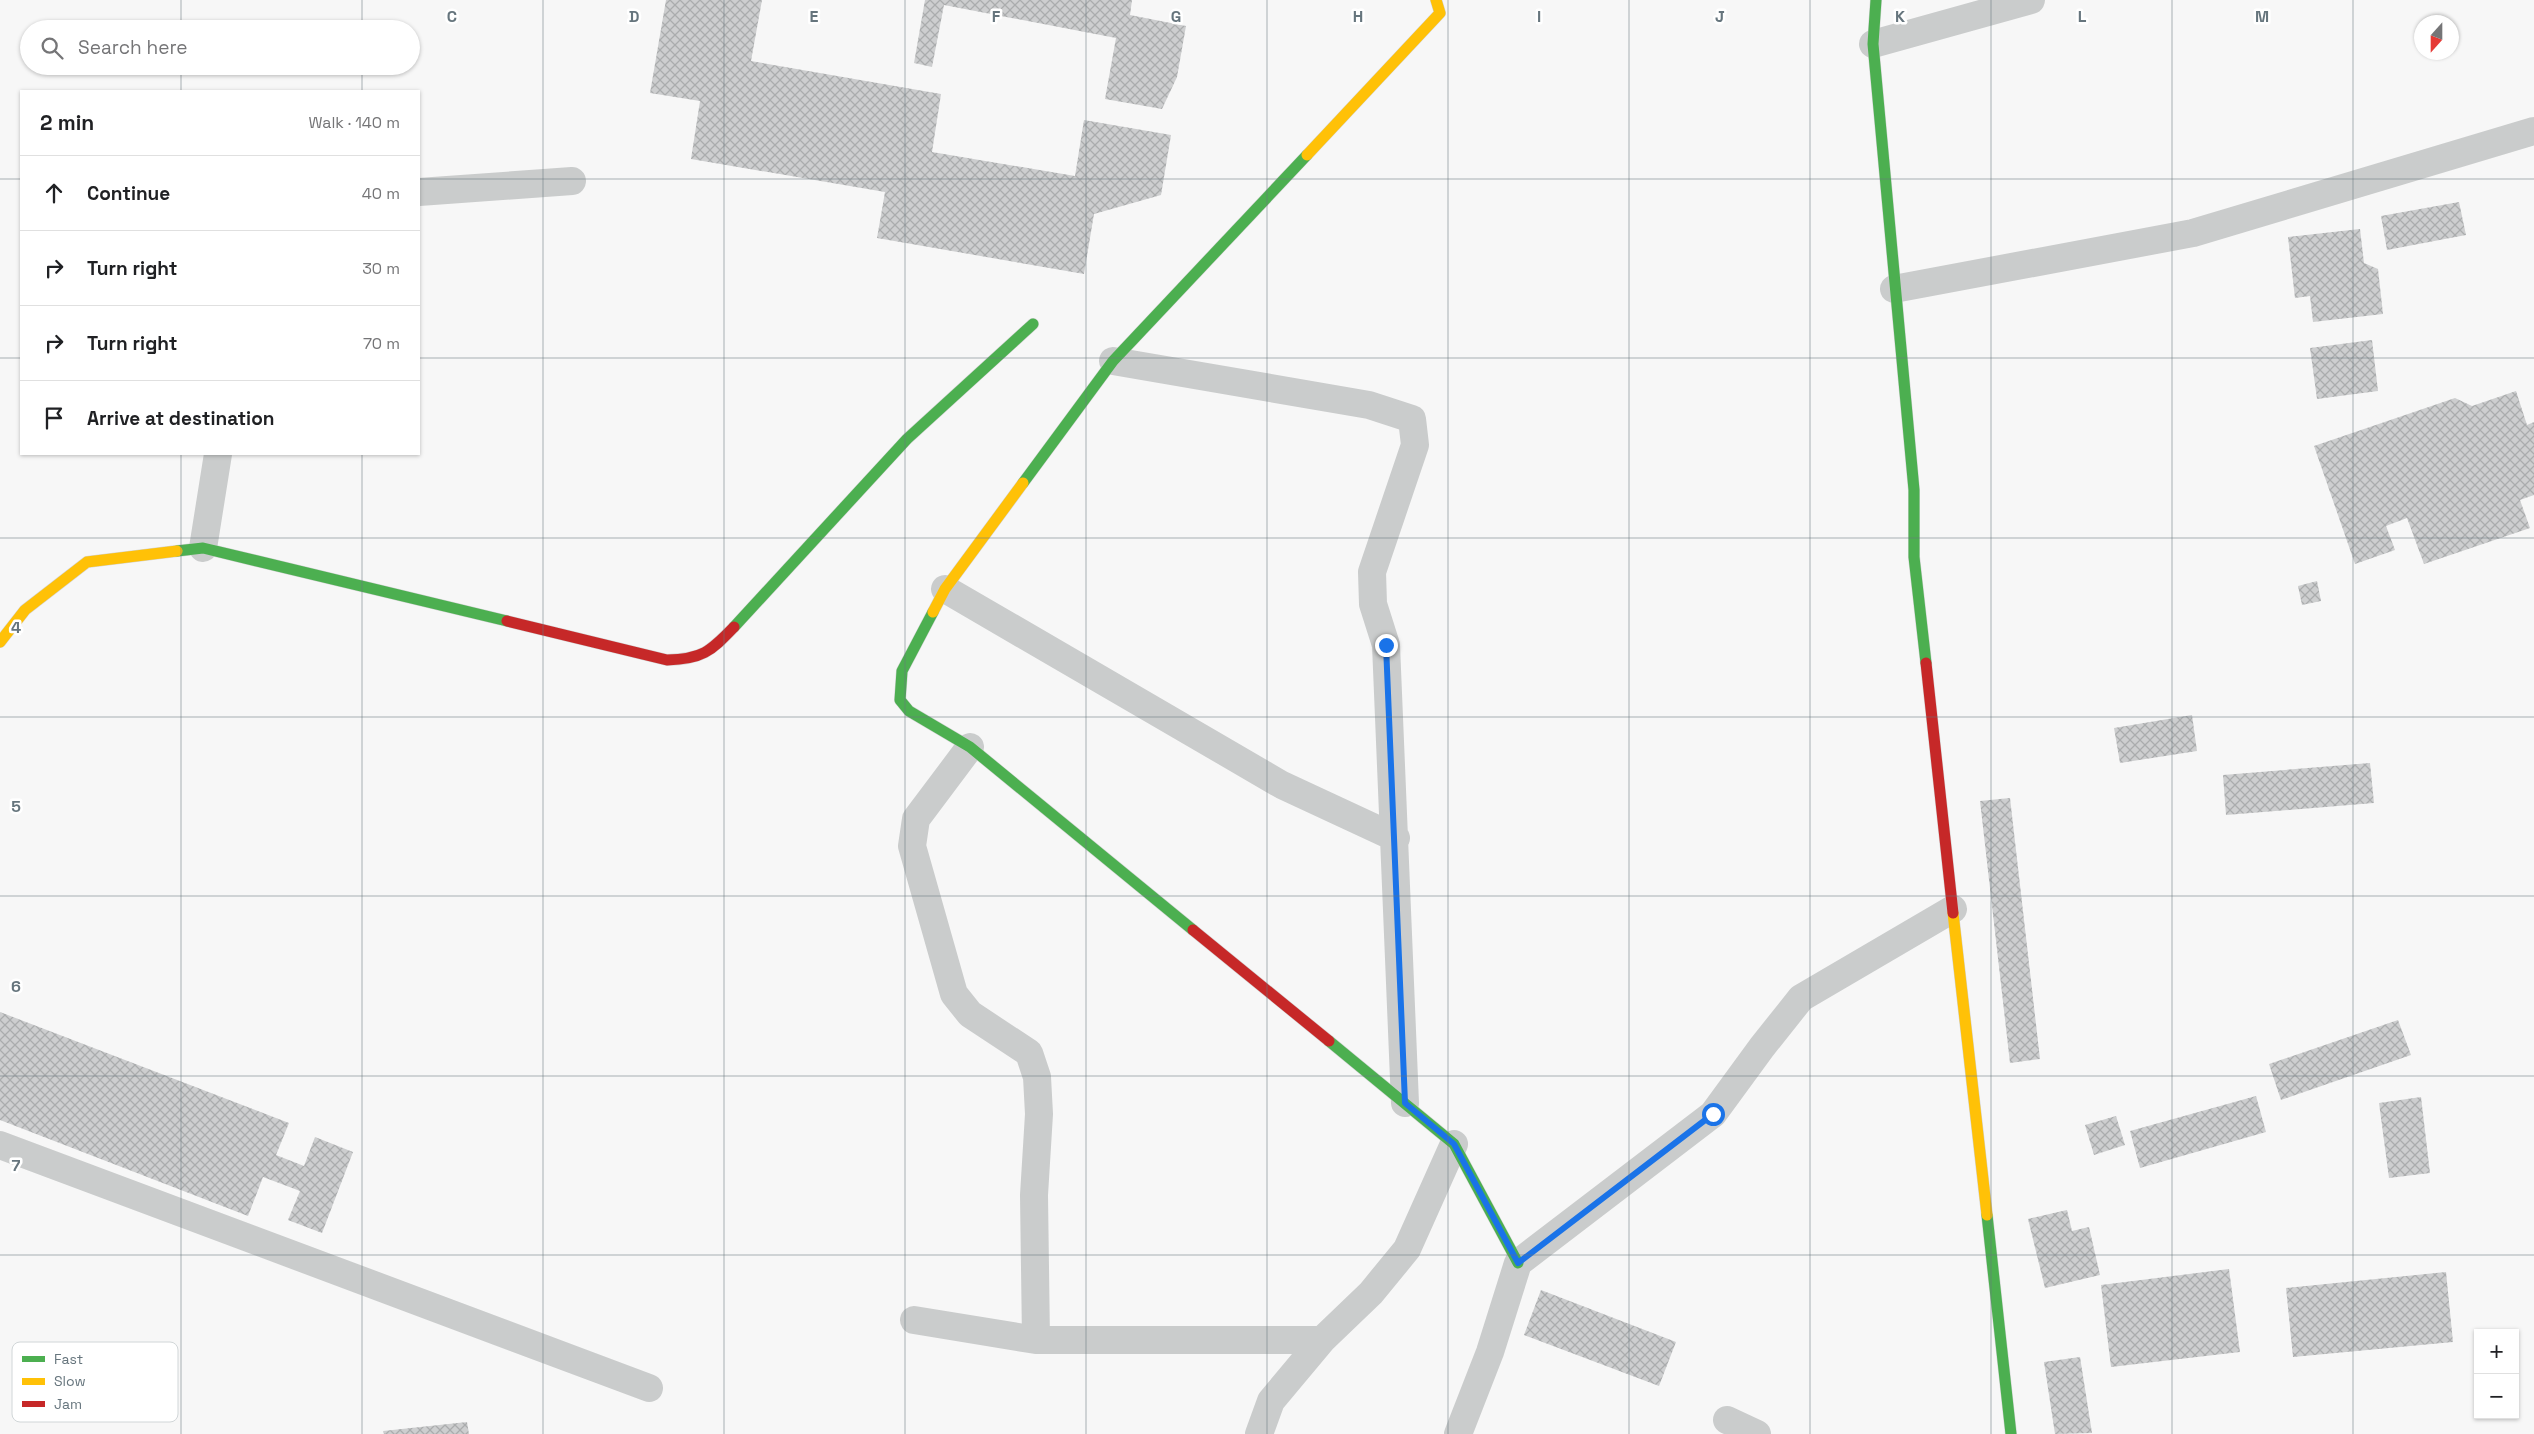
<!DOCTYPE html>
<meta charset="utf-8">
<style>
body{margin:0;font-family:"Space Grotesk",sans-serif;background:#f6f6f6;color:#202124}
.controls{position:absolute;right:15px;bottom:15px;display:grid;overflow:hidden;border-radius:0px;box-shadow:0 1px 4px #0004}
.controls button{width:45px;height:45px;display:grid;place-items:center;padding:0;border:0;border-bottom:1px solid #e0e0e0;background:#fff;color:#202124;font:25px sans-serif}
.compass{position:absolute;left:2414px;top:15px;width:45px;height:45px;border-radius:50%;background:#fff;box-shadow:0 1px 4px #0004;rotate:201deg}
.stop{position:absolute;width:15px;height:15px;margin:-11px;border:4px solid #1a73e8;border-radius:50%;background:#fff}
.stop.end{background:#1a73e8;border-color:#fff;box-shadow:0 1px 5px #0008}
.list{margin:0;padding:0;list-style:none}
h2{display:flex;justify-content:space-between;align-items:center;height:65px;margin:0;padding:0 20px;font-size:21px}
h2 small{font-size:16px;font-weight:400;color:#757577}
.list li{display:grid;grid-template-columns:32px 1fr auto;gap:15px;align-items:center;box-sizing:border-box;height:75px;padding:0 20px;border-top:1px solid #e0e0e0}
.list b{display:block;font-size:19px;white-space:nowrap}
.list em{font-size:16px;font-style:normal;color:#757577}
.icon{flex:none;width:28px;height:28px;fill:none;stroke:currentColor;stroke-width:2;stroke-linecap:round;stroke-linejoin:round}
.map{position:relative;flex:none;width:2534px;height:1434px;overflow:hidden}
.search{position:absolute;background:#fff;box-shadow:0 1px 4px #0004;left:20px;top:20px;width:400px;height:55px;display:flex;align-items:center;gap:12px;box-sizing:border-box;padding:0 18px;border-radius:28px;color:#757577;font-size:19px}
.panel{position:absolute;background:#fff;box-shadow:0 1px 4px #0004;left:20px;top:90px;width:400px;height:365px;border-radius:0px}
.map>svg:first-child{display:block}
</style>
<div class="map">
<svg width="2534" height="1434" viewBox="0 0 2534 1434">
<defs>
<pattern id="building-cross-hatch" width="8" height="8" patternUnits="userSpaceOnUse" patternTransform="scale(1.25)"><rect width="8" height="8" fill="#cdcecf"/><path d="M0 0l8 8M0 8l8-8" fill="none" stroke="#aaacad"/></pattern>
</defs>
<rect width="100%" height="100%" fill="#f7f7f7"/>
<path fill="url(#building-cross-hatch)" d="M666 0H762L751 61 941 94 932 152 1075 176 1084 120 1171 135 1161 195 1094 214 1084 274 877 238 885 192 691 159 700 101 650 93Z
M925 0H1132L1130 15 1186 26 1177 77 1162 109 1105 99 1116 38 944 5 932 67 914 63Z
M2459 202 2466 235 2387 250 2381 216Z
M2360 229 2364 263 2378 269 2383 314 2313 322 2310 296 2295 298 2288 237Z
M2372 340 2378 391 2317 399 2310 348Z
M2516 391 2527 425 2534 422V495L2520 500 2530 528 2424 564 2407 518 2386 526 2395 550 2355 564 2314 446 2455 398 2472 406Z
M2317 581 2321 601 2302 605 2298 586Z
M2192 715 2197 751 2120 763 2114 728Z
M2370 763 2374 803 2226 815 2223 775Z
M2010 798 2040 1059 2010 1063 1980 801Z
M0 1012 289 1123 276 1155 304 1166 315 1137 353 1152 322 1233 288 1220 300 1191 263 1177 248 1216 0 1120Z
M2398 1020 2411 1055 2281 1100 2269 1064Z
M2256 1096 2266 1132 2140 1168 2130 1131Z
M2421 1097 2430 1173 2389 1178 2379 1103Z
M2116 1116 2125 1145 2094 1155 2085 1125Z
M2067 1210 2072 1231 2089 1227 2100 1275 2045 1288 2028 1219Z
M2229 1269 2240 1352 2111 1367 2101 1285Z
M2446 1272 2453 1342 2293 1357 2286 1288Z
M1541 1290 1676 1342 1659 1386 1524 1335Z
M2080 1357 2092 1433 2055 1434 2044 1362Z
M467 1422 469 1434H384L383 1431Z"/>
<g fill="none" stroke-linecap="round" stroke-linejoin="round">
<defs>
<path id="fast" d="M1876 0 1873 44 1914 490V557L1926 663
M1023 483 1113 361 1307 155
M177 551 203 548 507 621
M933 612 902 671 900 700 909 711 970 747 1193 930
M734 627 907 439 1033 324
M1329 1041 1454 1144 1518 1263
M1987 1215 2011 1434"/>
<path id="slow" d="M1307 155 1440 13 1436 0
M933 612 945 589 1023 483
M0 642 25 610 87 562 177 551
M1953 913 1987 1215"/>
<path id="jam" d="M507 621 667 660C702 659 710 652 734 627
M1926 663 1953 913
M1193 930 1329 1041"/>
</defs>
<use href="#fast" stroke="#d3d4d4" stroke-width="12"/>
<use href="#slow" stroke="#d3d4d4" stroke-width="12"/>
<use href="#jam" stroke="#d3d4d4" stroke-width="12"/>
<path stroke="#cacccc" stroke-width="28" d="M1873 44 2031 0
M419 192 572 181
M1894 289 2193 233 2534 131
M1113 361 1369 405 1412 419 1415 445 1372 572 1373 604 1386 645 1405 1103
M203 548 218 454
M945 589 1282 785 1396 838
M970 747 916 819 912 846 954 994 970 1014 1029 1053 1037 1077 1039 1114 1034 1195 1036 1340
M0 1145 649 1388
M914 1320 1036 1340H1322
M1727 1420 1757 1434
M1259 1434 1271 1401 1322 1340 1371 1293 1407 1249 1454 1144
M1458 1434 1490 1352 1518 1263 1713 1114 1762 1047 1801 998 1953 909"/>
<use href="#fast" stroke="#4caf50" stroke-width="11"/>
<use href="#slow" stroke="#ffc107" stroke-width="11"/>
<use href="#jam" stroke="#c62828" stroke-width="11"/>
</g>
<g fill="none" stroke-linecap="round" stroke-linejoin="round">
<path stroke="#1a73e8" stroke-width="6" d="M1386 645 1405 1103 1454 1144 1518 1263 1713 1114"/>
</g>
<path fill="none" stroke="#66757d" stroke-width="1" stroke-opacity="0.55" d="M181 0V29M362 0V29M543 0V1434M724 0V1434M905 0V1434M1086 0V1434M1267 0V1434M1448 0V1434M1629 0V1434M1810 0V1434M1991 0V1434M2172 0V1434M2353 0V1434M181 66V91M362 66V91M0 179H21M419 179H2534M0 358H21M419 358H2534M181 454V1434M362 454V1434M0 538H2534M0 717H2534M0 896H2534M0 1076H2534M0 1255H2534"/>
<rect x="12" y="1342" width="166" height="80" rx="8" fill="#fff" stroke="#d1d6d8" stroke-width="1"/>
<rect x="22" y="1356" width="23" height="6" fill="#4caf50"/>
<rect x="22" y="1378" width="23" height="7" fill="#ffc107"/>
<rect x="22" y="1401" width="23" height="6" fill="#c62828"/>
<g font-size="14" fill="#66757d">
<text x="54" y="1364">Fast</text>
<text x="54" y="1386">Slow</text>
<text x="54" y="1409">Jam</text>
</g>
<g font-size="16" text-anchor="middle" font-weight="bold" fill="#66757d" stroke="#fff" stroke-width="5" stroke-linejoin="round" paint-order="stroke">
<text x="452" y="22">C</text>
<text x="634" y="22">D</text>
<text x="814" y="22">E</text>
<text x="996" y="22">F</text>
<text x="1176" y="22">G</text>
<text x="1358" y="22">H</text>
<text x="1539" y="22">I</text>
<text x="1720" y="22">J</text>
<text x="1900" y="22">K</text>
<text x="2082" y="22">L</text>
<text x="2262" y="22">M</text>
<text x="16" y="633">4</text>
<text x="16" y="812">5</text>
<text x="16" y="992">6</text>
<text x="16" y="1171">7</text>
</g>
</svg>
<div class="controls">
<button>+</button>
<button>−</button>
</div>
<svg class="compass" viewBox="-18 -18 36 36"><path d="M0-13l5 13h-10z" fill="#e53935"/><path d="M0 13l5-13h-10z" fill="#757577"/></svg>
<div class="stop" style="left:1713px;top:1114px"></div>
<div class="stop end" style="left:1386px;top:645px"></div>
<div class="search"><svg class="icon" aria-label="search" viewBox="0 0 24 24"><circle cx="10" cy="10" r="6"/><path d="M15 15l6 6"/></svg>Search here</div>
<section class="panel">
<h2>2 min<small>Walk · 140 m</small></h2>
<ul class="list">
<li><svg class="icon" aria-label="ahead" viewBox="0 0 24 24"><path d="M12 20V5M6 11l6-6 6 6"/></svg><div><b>Continue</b></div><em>40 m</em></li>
<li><svg class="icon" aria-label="right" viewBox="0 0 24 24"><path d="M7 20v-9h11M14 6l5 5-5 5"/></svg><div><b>Turn right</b></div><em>30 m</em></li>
<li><svg class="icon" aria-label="right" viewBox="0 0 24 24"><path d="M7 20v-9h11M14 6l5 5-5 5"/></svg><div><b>Turn right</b></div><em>70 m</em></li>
<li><svg class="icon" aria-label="arrive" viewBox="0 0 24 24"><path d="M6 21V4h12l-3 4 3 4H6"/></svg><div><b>Arrive at destination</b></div></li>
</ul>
</section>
</div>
